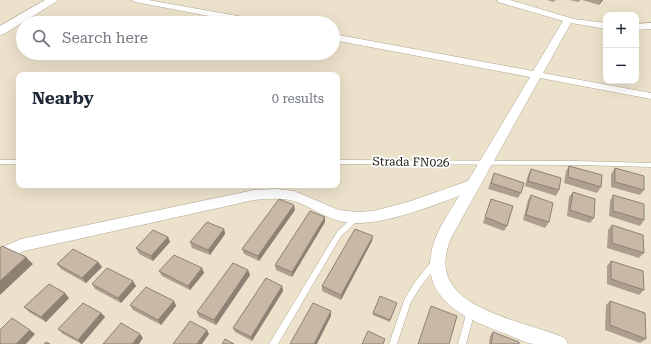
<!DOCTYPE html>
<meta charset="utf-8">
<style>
body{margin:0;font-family:"Roboto Serif",serif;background:#f6f6f7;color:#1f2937}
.controls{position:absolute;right:12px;top:12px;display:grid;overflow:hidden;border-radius:8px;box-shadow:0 4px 16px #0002}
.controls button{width:36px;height:36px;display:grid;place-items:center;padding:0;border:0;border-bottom:1px solid #e0e1e3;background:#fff;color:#1f2937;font:20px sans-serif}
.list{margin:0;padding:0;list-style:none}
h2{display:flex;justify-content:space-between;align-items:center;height:52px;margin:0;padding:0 16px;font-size:17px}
h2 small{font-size:13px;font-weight:400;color:#747a83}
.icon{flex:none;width:22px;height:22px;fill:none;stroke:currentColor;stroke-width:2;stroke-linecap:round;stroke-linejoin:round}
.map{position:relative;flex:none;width:651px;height:344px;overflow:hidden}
.search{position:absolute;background:#fff;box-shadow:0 4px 16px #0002;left:16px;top:16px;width:324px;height:44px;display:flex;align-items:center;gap:10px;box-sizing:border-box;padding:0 14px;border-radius:22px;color:#747a83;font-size:15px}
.panel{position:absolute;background:#fff;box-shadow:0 4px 16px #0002;left:16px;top:72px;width:324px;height:116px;border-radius:8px}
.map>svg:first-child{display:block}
</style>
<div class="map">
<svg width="651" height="344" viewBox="0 0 651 344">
<rect width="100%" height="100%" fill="#ece2cb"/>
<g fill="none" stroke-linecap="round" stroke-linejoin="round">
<defs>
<path id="lane" d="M0 160H19V164H0Z
M337 160 578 161 651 163V167L578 165 337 164Z
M356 215 358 216 359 218 358 220 341 236 278 344H269L337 232 354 216Z
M435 260 438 261 439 263 421 286 411 302 397 344H389L405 298 415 282 432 261Z
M471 307 474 308 475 311 466 344H458L467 311 468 308Z"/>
<path id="street" d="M131 0H148L260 20 264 23H246L135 2Z
M497 0H510L574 19 606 23V29L571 23 543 73 651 93V99L540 78 451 238C446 250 443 264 448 277 462 313 533 324 565 338L568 344C557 344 545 344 534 344 525 343 515 337 506 334 474 322 430 305 430 265 430 239 447 216 459 196 429 207 377 228 344 222 327 219 313 208 297 202 283 197 268 199 254 200L24 251 0 262V248L21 239 254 190 277 189 294 191 339 210 357 212 373 211 408 202 468 181 530 77 333 40V34L533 71 563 21 498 2Z
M651 23V29L636 30V24Z"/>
<path id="secondary" d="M45 0H59L4 34 0 35V26Z"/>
</defs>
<use href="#lane" stroke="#b0a691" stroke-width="1"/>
<use href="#street" stroke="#b0a691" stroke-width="1"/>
<use href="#secondary" stroke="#b0a691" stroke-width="1"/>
<use href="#lane" fill="#fff" fill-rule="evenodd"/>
<use href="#street" fill="#fff" fill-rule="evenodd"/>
<use href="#secondary" fill="#fff" fill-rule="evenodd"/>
</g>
<path fill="#ae9e8f" d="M547 0H556L553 2Z
M570 0H581L578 2Z
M582 0H603L599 5Z
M569 166 601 187 597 193 564 183 566 171Z
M615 168 644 190 640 195 611 187V174Z
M531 169 559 190 556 196 525 186 528 175Z
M494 173 521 193 518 198 488 189Z
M573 192 594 218 590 223 567 216 569 197Z
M531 195 549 222 545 228 523 220 528 200Z
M613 195 644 220 640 226 609 216 610 201Z
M491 199 507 226 504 231 483 223Z
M295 210 259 261 244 254 242 249Z
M325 222 292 277 276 270 275 265Z
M612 225 644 253 639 258 607 248 608 230Z
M224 229 225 234 210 255 192 248 190 242Z
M168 237 170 242 153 261 139 254 136 248Z
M372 241 341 300 322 291V286Z
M611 261 644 290 639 295 607 284V266Z
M98 262 102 267 86 283 61 269 57 264Z
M202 268 204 273 190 290 162 276 159 271Z
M248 270 250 275 216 325 199 317 197 312Z
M133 281 136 286 121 303 95 289 92 284Z
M282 286 283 291 252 341 235 332 233 328Z
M69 298 46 322 29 312 24 307Z
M174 301 176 306 161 325 133 310 130 305Z
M610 301 646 339 640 343 605 330 606 305Z
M396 305 390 322 373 315V313Z
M101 313 105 317 82 344 63 334 58 329Z
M493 332 519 344H489L490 336Z"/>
<path fill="#8d8174" d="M601 0H603L599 5Z
M294 205 295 210 259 261 258 256Z
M325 217V222L292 277V272Z
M224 229 225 234 210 255 208 250Z
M373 236 372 241 341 300V295Z
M168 237 170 242 153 261 151 256Z
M26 257 33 264 0 295V281Z
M98 262 102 267 86 283 82 278Z
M202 268 204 273 190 290 188 286Z
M248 270 250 275 216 325 214 320Z
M133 281 136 286 121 303 118 298Z
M282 286 283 291 252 341 251 337Z
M65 293 69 298 46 322 41 317Z
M174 301 176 306 161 325 158 320Z
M331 311V316L317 344H314Z
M101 313 105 317 82 344H81L78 340Z
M30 330 35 334 26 344H16Z
M207 330 209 334 202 344H197Z
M140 334 143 338 139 344H132Z"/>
<path fill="#cab8a6" stroke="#8d8174" d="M569 166 602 175 601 187 568 177Z
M615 168 644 176V190L615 182Z
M531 169 561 178 559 190 528 181Z
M494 173 524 183 521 193 491 183Z
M573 192 595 199 594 218 570 210Z
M531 195 553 203 549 222 526 215Z
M613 195 644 204V220L613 211Z
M279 199 294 205 258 256 242 249Z
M491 199 513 206 507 226 485 217Z
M310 211 325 217 292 272 275 265Z
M207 222 224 229 208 250 190 242Z
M612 225 643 235 644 253 612 243Z
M355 229 373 236 341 295 322 286Z
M153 230 168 237 151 256 136 248Z
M2 246 26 257 0 281V248Z
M73 249 98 262 82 278 57 264Z
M174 255 202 268 188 286 159 271Z
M611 261 643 271 644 290 611 279Z
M233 263 248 270 214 320 197 312Z
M107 268 133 281 118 298 92 284Z
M266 278 282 286 251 337 233 328Z
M49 284 65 293 41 317 24 307Z
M146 287 174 301 158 320 130 305Z
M380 296 397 303 390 320 373 313Z
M610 301 645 313 646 339 610 325Z
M83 303 101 313 78 340 58 329Z
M313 303 331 311 314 344H290Z
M431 306 457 316 449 344H418Z
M12 318 30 330 16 344H0V330Z
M190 321 207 330 197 344H173Z
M121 323 140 334 132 344H103Z
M368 331 385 339 383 344H362Z
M493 332 519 342V344H491Z
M225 339 234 344H222Z
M46 342 50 344H44Z"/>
<g text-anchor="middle" stroke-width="3.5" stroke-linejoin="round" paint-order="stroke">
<g font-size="12" fill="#1a170f" stroke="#fff">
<text transform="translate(411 162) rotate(1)" y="4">Strada FN026</text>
</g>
</g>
</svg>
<div class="controls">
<button>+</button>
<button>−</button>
</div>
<div class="search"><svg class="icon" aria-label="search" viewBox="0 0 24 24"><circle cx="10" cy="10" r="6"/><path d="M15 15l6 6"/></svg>Search here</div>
<section class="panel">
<h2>Nearby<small>0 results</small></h2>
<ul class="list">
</ul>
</section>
</div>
